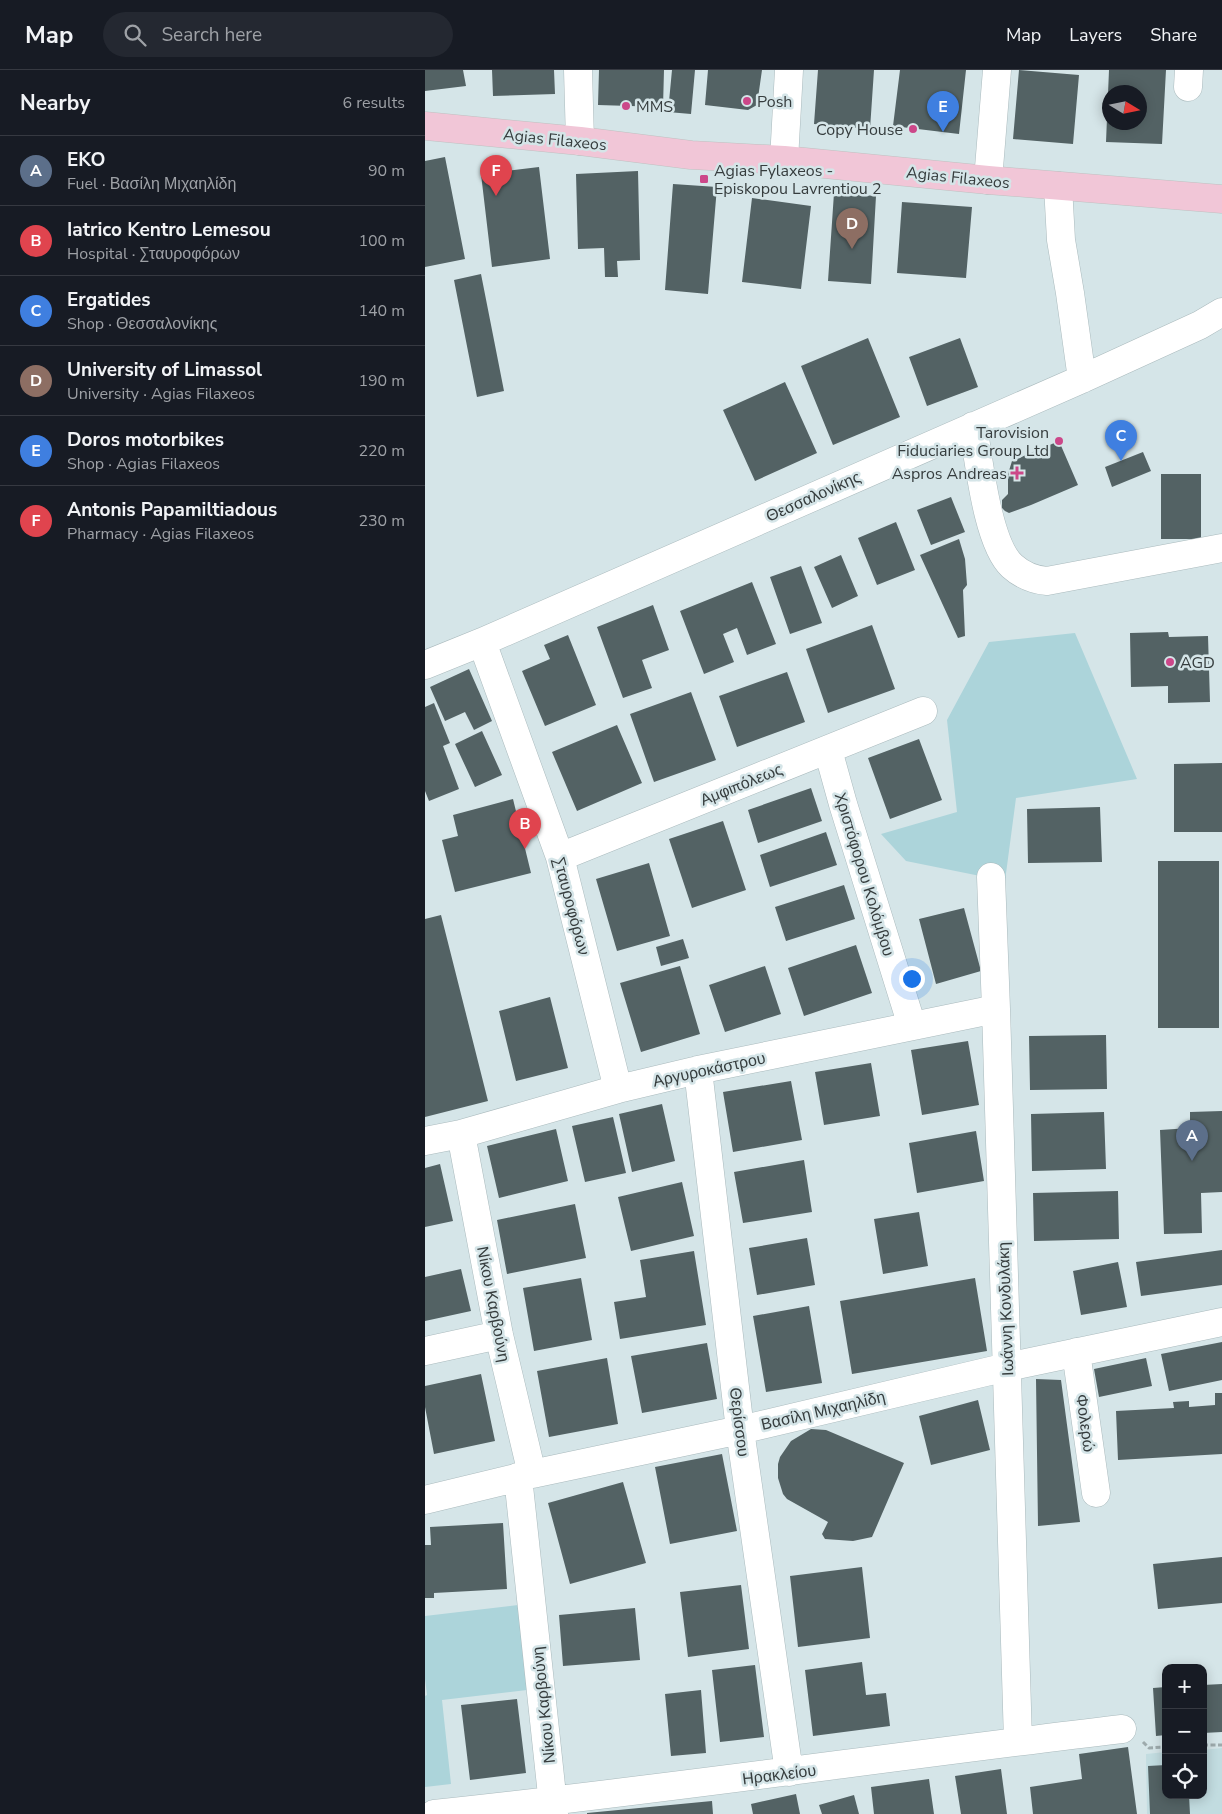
<!DOCTYPE html>
<meta charset="utf-8">
<style>
body{margin:0;font-family:"Nunito Sans",sans-serif;background:#242831;color:#f1f3f6}
.controls{position:absolute;right:15px;bottom:15px;display:grid;overflow:hidden;border-radius:10px;box-shadow:0 2px 12px #0003}
.controls button{width:45px;height:45px;display:grid;place-items:center;padding:0;border:0;border-bottom:1px solid #363941;background:#171b24;color:#f1f3f6;font:25px sans-serif}
.compass{position:absolute;left:677px;top:15px;width:45px;height:45px;border-radius:50%;background:#171b24;box-shadow:0 2px 12px #0003;rotate:100deg}
.you{position:absolute;left:486px;top:908px;width:18px;height:18px;margin:-12px;border:4px solid #fff;border-radius:50%;background:#1a73e8;box-shadow:0 0 0 8px #1a73e833}
.badge{display:grid;place-items:center;width:32px;height:32px;border-radius:50%;background:#d93025;color:#fff;font-size:16px;font-weight:700}
.pin{position:absolute;translate:-50% -41px;filter:drop-shadow(0 1px 2px #0008)}
.pin::after{content:'';position:absolute;top:26px;width:18px;height:15px;background:inherit;clip-path:polygon(0 0,100% 0,50% 100%)}
.list{margin:0;padding:0;list-style:none}
h2{display:flex;justify-content:space-between;align-items:center;height:65px;margin:0;padding:0 20px;font-size:21px}
h2 small{font-size:16px;font-weight:400;color:#9ea1a6}
.list li{display:grid;grid-template-columns:32px 1fr auto;gap:15px;align-items:center;box-sizing:border-box;height:70px;padding:0 20px;border-top:1px solid #363941}
.list b{display:block;font-size:19px;white-space:nowrap}
.list p{margin:0;font-size:16px;white-space:nowrap;color:#9ea1a6}
.list em{font-size:16px;font-style:normal;color:#9ea1a6}
.icon{flex:none;width:28px;height:28px;fill:none;stroke:currentColor;stroke-width:2;stroke-linecap:round;stroke-linejoin:round}
.map{position:relative;flex:none;width:797px;height:1744px;overflow:hidden}
header{display:flex;align-items:center;gap:30px;box-sizing:border-box;height:70px;padding:0 25px;background:#171b24;border-bottom:1px solid #363941}
header strong{font-size:24px}
nav{display:flex;gap:28px;margin-inline-start:auto;font-size:18px}
.search{width:350px;height:45px;background:#242831;display:flex;align-items:center;gap:12px;box-sizing:border-box;padding:0 18px;border-radius:28px;color:#9ea1a6;font-size:19px}
main{display:flex}
aside{flex:1;background:#171b24}
.map>svg:first-child{display:block}
</style>
<header>
<strong>Map</strong>
<div class="search"><svg class="icon" aria-label="search" viewBox="0 0 24 24"><circle cx="10" cy="10" r="6"/><path d="M15 15l6 6"/></svg>Search here</div>
<nav><a>Map</a><a>Layers</a><a>Share</a></nav>
</header>
<main>
<aside>
<h2>Nearby<small>6 results</small></h2>
<ul class="list">
<li><span class="badge" style="background:#5c6f8a">A</span><div><b>EKO</b><p>Fuel · Βασίλη Μιχαηλίδη</p></div><em>90 m</em></li>
<li><span class="badge" style="background:#e0444e">B</span><div><b>Iatrico Kentro Lemesou</b><p>Hospital · Σταυροφόρων</p></div><em>100 m</em></li>
<li><span class="badge" style="background:#3f7fe0">C</span><div><b>Ergatides</b><p>Shop · Θεσσαλονίκης</p></div><em>140 m</em></li>
<li><span class="badge" style="background:#8d6e63">D</span><div><b>University of Limassol</b><p>University · Agias Filaxeos</p></div><em>190 m</em></li>
<li><span class="badge" style="background:#3f7fe0">E</span><div><b>Doros motorbikes</b><p>Shop · Agias Filaxeos</p></div><em>220 m</em></li>
<li><span class="badge" style="background:#e0444e">F</span><div><b>Antonis Papamiltiadous</b><p>Pharmacy · Agias Filaxeos</p></div><em>230 m</em></li>
</ul>
</aside>
<div class="map">
<svg width="797" height="1744" viewBox="0 0 797 1744">
<rect width="100%" height="100%" fill="#d5e5e8"/>
<path fill="#c2dce0" d="M797 1678V1744H722L721 1684 741 1682V1725H778V1680Z"/>
<path fill="#acd4da" d="M650 563 712 709 591 728 580 811 481 791 456 764 532 742 522 650 564 572Z
M93 1535 102 1620 17 1630 26 1714 0 1717V1626L2 1625 0 1609V1546Z"/>
<path fill="#536264" fill-rule="evenodd" d="M0 0H38L41 16 0 21Z
M67 0H129L130 24 68 26Z
M174 0H239L238 37 173 35Z
M247 0H270L266 44 243 42Z
M283 0H337L332 35 323 40 280 35Z
M393 0H449L445 59 389 54Z
M475 0H541L534 64 468 56Z
M594 0 654 5 648 74 588 69Z
M684 0H741L737 74 681 72ZM684 22H714V52H684Z
M20 87 40 189 0 197V91Z
M114 97 125 189 67 197 56 104Z
M213 101 215 190 192 191 193 207H180L179 178 153 179 151 104Z
M248 114 292 117 283 224 240 220Z
M409 123 451 126 446 214 403 211Z
M327 128 386 136 376 219 317 212Z
M477 132 547 137 541 208 472 203Z
M56 204 79 321 52 327 29 210Z
M443 268 475 347 408 375 376 296Z
M535 268 553 317 502 336 484 287Z
M360 312 392 383 330 411 298 340Z
M634 371 653 415 606 435 584 443 580 441 577 438V430L583 424V404L587 391Z
M718 382 726 401 687 417 680 397Z
M736 404H776V469H736Z
M526 427 540 462 506 475 492 440Z
M471 452 490 500 452 515 433 468Z
M534 469 540 489 542 515 538 520 540 566 533 568 495 485Z
M416 485 433 526 407 538 389 497Z
M376 496 397 553 365 564 345 507Z
M327 512 351 574 322 585 312 558 298 564 309 592 279 604 255 541Z
M228 535 244 580 217 590 227 618 198 628 172 557Z
M447 555 470 619 403 643 381 579Z
M743 562 744 567 783 566 785 632 743 633V616L706 617 705 563Z
M143 565 171 635 120 656 97 601 125 589 119 575Z
M44 599 67 651 49 660 40 642 20 651 5 617Z
M362 602 380 652 312 677 294 626Z
M266 622 291 690 229 712 205 644Z
M9 633 25 673 18 676 34 719 4 731 0 721V637Z
M192 655 217 713 152 741 127 682Z
M57 661 77 705 50 717 30 674Z
M494 669 517 730 465 749 443 688Z
M797 693V762H749V694Z
M386 718 397 751 333 773 323 740Z
M88 729 106 803 30 822 17 770 33 766 28 745Z
M675 737 677 792 603 793 602 739Z
M298 751 321 820 267 838 244 769Z
M401 762 412 795 345 817 335 785Z
M733 791H794V958H733Z
M224 793 245 866 192 881 171 809Z
M419 815 430 849 361 871 350 837Z
M539 838 556 901 511 914 494 849Z
M16 845 63 1031 0 1047V849Z
M258 869 264 888 236 896 231 877Z
M431 875 447 923 379 946 363 898Z
M255 896 275 964 216 982 195 913Z
M340 896 356 944 300 962 284 915Z
M125 927 143 998 91 1011 74 941Z
M681 965 682 1019 605 1020 604 966Z
M543 971 554 1035 497 1045 486 980Z
M446 993 455 1046 399 1055 390 1002Z
M366 1011 377 1070 308 1082 298 1022Z
M237 1034 250 1091 207 1102 194 1044Z
M797 1041V1122L776 1123 777 1163 739 1164 735 1060 765 1058V1042Z
M679 1042 681 1099 607 1101 606 1044Z
M188 1047 201 1103 160 1112 147 1056Z
M131 1059 143 1111 74 1128 62 1076Z
M551 1061 559 1111 492 1123 484 1073Z
M379 1090 387 1142 318 1153 309 1102Z
M15 1094 28 1151 0 1157V1098Z
M257 1112 269 1166 206 1181 193 1127Z
M693 1121 694 1169 609 1171 608 1123Z
M150 1134 161 1188 82 1204 72 1150Z
M494 1142 503 1196 458 1204 449 1149Z
M382 1168 390 1215 332 1225 324 1178Z
M797 1180V1215L716 1226 711 1192Z
M269 1181 281 1255 195 1269 189 1232 221 1227 215 1190Z
M693 1192 702 1237 656 1245 648 1201Z
M36 1199 46 1241 0 1251V1207Z
M156 1208 167 1270 109 1281 98 1218Z
M550 1208 562 1281 427 1304 415 1231Z
M384 1236 397 1313 341 1322 328 1246Z
M797 1272V1310L744 1321 736 1284Z
M282 1273 292 1329 217 1343 206 1286Z
M182 1288 193 1354 124 1367 112 1301Z
M721 1288 727 1316 674 1327 669 1299Z
M56 1304 70 1371 9 1384 0 1337V1316Z
M611 1309 636 1310 655 1452 613 1456Z
M790 1323H797V1384L693 1390 691 1341 749 1338 748 1332 764 1331V1337L790 1335Z
M553 1330 565 1380 506 1395 494 1346Z
M386 1359 401 1360 479 1393 447 1467 428 1471 400 1469 397 1464 403 1452 362 1429 358 1424 353 1408V1394L355 1387 366 1371Z
M297 1384 312 1461 245 1474 230 1397Z
M198 1412 221 1493 145 1514 123 1433Z
M78 1453 82 1519 9 1523V1528H0V1475H6L5 1457Z
M797 1487V1533L733 1539 728 1494Z
M437 1497 445 1568 373 1577 365 1506Z
M316 1515 324 1579 263 1587 255 1522Z
M210 1538 215 1590 138 1596 134 1545Z
M437 1592 441 1625 461 1623 465 1656 388 1666 380 1600Z
M330 1595 339 1667 295 1672 287 1600Z
M797 1614V1662L778 1663V1615Z
M741 1617V1665L731 1666 728 1618Z
M276 1620 281 1683 246 1686 240 1624Z
M92 1629 101 1703 45 1710 36 1635Z
M703 1677 712 1744H608L605 1717 657 1709 654 1684Z
M741 1695V1725H764L765 1744H725L723 1696Z
M576 1699 582 1744H536L530 1706Z
M504 1709 509 1744H449L446 1717Z
M371 1724 375 1744H328L326 1734Z
M429 1725 434 1744H397L394 1735Z
M287 1731 288 1744H162V1743Z"/>
<g fill="none" stroke-linecap="round" stroke-linejoin="round">
<defs>
<path id="minor" d="M153 0 155 71
M763 17 764 0
M359 90 364 0
M563 110 572 0
M633 116 636 170 645 223 657 309
M548 356C554 390 562 473 587 496 597 505 609 510 622 511L797 478
M57 572 135 787 193 1019
M0 595 57 572 657 309 775 255 797 242
M403 680 418 734 487 956
M135 787 498 641
M566 807 571 939 593 1671
M273 1000 315 1360 364 1702
M36 1064 74 1265 107 1404
M0 1071 36 1064 193 1019 273 1000 571 939
M0 1281 74 1265
M651 1282 671 1423
M93 1407 129 1744
M0 1430 107 1404 315 1360 582 1297 797 1252
M9 1744C239 1720 468 1686 697 1659"/>
<path id="major" d="M0 56 155 71 266 85 359 90 563 110 797 129"/>
</defs>
<use href="#minor" stroke="#aababd" stroke-width="29"/>
<use href="#major" stroke="#bfc1c1" stroke-width="29"/>
<path stroke="#9daaac" stroke-width="3" stroke-dasharray="5 2.5" stroke-linecap="butt" d="M718 1672 724 1678 741 1677
M778 1675H797"/>
<use href="#minor" stroke="#fff" stroke-width="28"/>
<use href="#major" stroke="#f1c6d7" stroke-width="28"/>
</g>
<g fill="#cc4789" stroke="#d5e5e8" stroke-width="2">
<circle cx="322" cy="31" r="5"/>
<circle cx="201" cy="36" r="5"/>
<circle cx="488" cy="59" r="5"/>
<rect x="274" y="104" width="10" height="10" rx="2.5"/>
<circle cx="634" cy="371" r="5"/>
<path d="M589.5 395.5h5v5h5v5h-5v5h-5v-5h-5v-5h5z"/>
<circle cx="745" cy="592" r="5"/>
</g>
<g text-anchor="middle" stroke-width="5" stroke-linejoin="round" paint-order="stroke">
<g font-size="16" fill="#363d3e" stroke="#d5e5e8" text-anchor="start">
<text x="332" y="37">Posh</text>
<text x="211" y="42">MMS</text>
<text x="478" y="65" text-anchor="end">Copy House</text>
<text x="289" y="106">Agias Fylaxeos -<tspan x="289" dy="18">Episkopou Lavrentiou 2</tspan></text>
<text x="624" y="368" text-anchor="end">Tarovision<tspan x="624" dy="18">Fiduciaries Group Ltd</tspan></text>
<text x="582" y="409" text-anchor="end">Aspros Andreas</text>
<text x="755" y="598">AGD</text>
</g>
<g font-size="16" fill="#363d3e" stroke="#d5e5e8">
<text transform="translate(130 69) rotate(6)" y="6">Agias Filaxeos</text>
<text transform="translate(533 107) rotate(6)" y="6">Agias Filaxeos</text>
<text transform="translate(388 426) rotate(-24)" y="6">Θεσσαλονίκης</text>
<text transform="translate(316 714) rotate(-22)" y="6">Αμφιπόλεως</text>
<text transform="translate(440 804) rotate(73)" y="6">Χριστόφορου Κολόμβου</text>
<text transform="translate(147 836) rotate(75)" y="6">Σταυροφόρων</text>
<text transform="translate(284 999) rotate(-12)" y="6">Αργυροκάστρου</text>
<text transform="translate(69 1234) rotate(79)" y="6">Νίκου Καρβούνη</text>
<text transform="translate(580 1239) rotate(-92)" y="6">Ιωάννη Κονδυλάκη</text>
<text transform="translate(398 1340) rotate(-13)" y="6">Βασίλη Μιχαηλίδη</text>
<text transform="translate(315 1352) rotate(83)" y="6">Θερίσσου</text>
<text transform="translate(661 1353) rotate(82)" y="6">Φολερώ</text>
<text transform="translate(118 1635) rotate(-96)" y="6">Νίκου Καρβούνη</text>
<text transform="translate(354 1704) rotate(-7)" y="6">Ηρακλείου</text>
</g>
</g>
</svg>
<div class="controls">
<button>+</button>
<button>−</button>
<button><svg class="icon" aria-label="locate" viewBox="0 0 24 24"><circle cx="12" cy="12" r="6"/><path d="M12 2v4M12 18v4M2 12h4M18 12h4"/></svg></button>
</div>
<svg class="compass" viewBox="-18 -18 36 36"><path d="M0-13l5 13h-10z" fill="#e53935"/><path d="M0 13l5-13h-10z" fill="#9ea1a6"/></svg>
<div class="you"></div>
<div class="pin badge" style="left:767px;top:1091px;background:#5c6f8a">A</div>
<div class="pin badge" style="left:100px;top:779px;background:#e0444e">B</div>
<div class="pin badge" style="left:696px;top:391px;background:#3f7fe0">C</div>
<div class="pin badge" style="left:427px;top:179px;background:#8d6e63">D</div>
<div class="pin badge" style="left:518px;top:62px;background:#3f7fe0">E</div>
<div class="pin badge" style="left:71px;top:126px;background:#e0444e">F</div>
</div>
</main>
